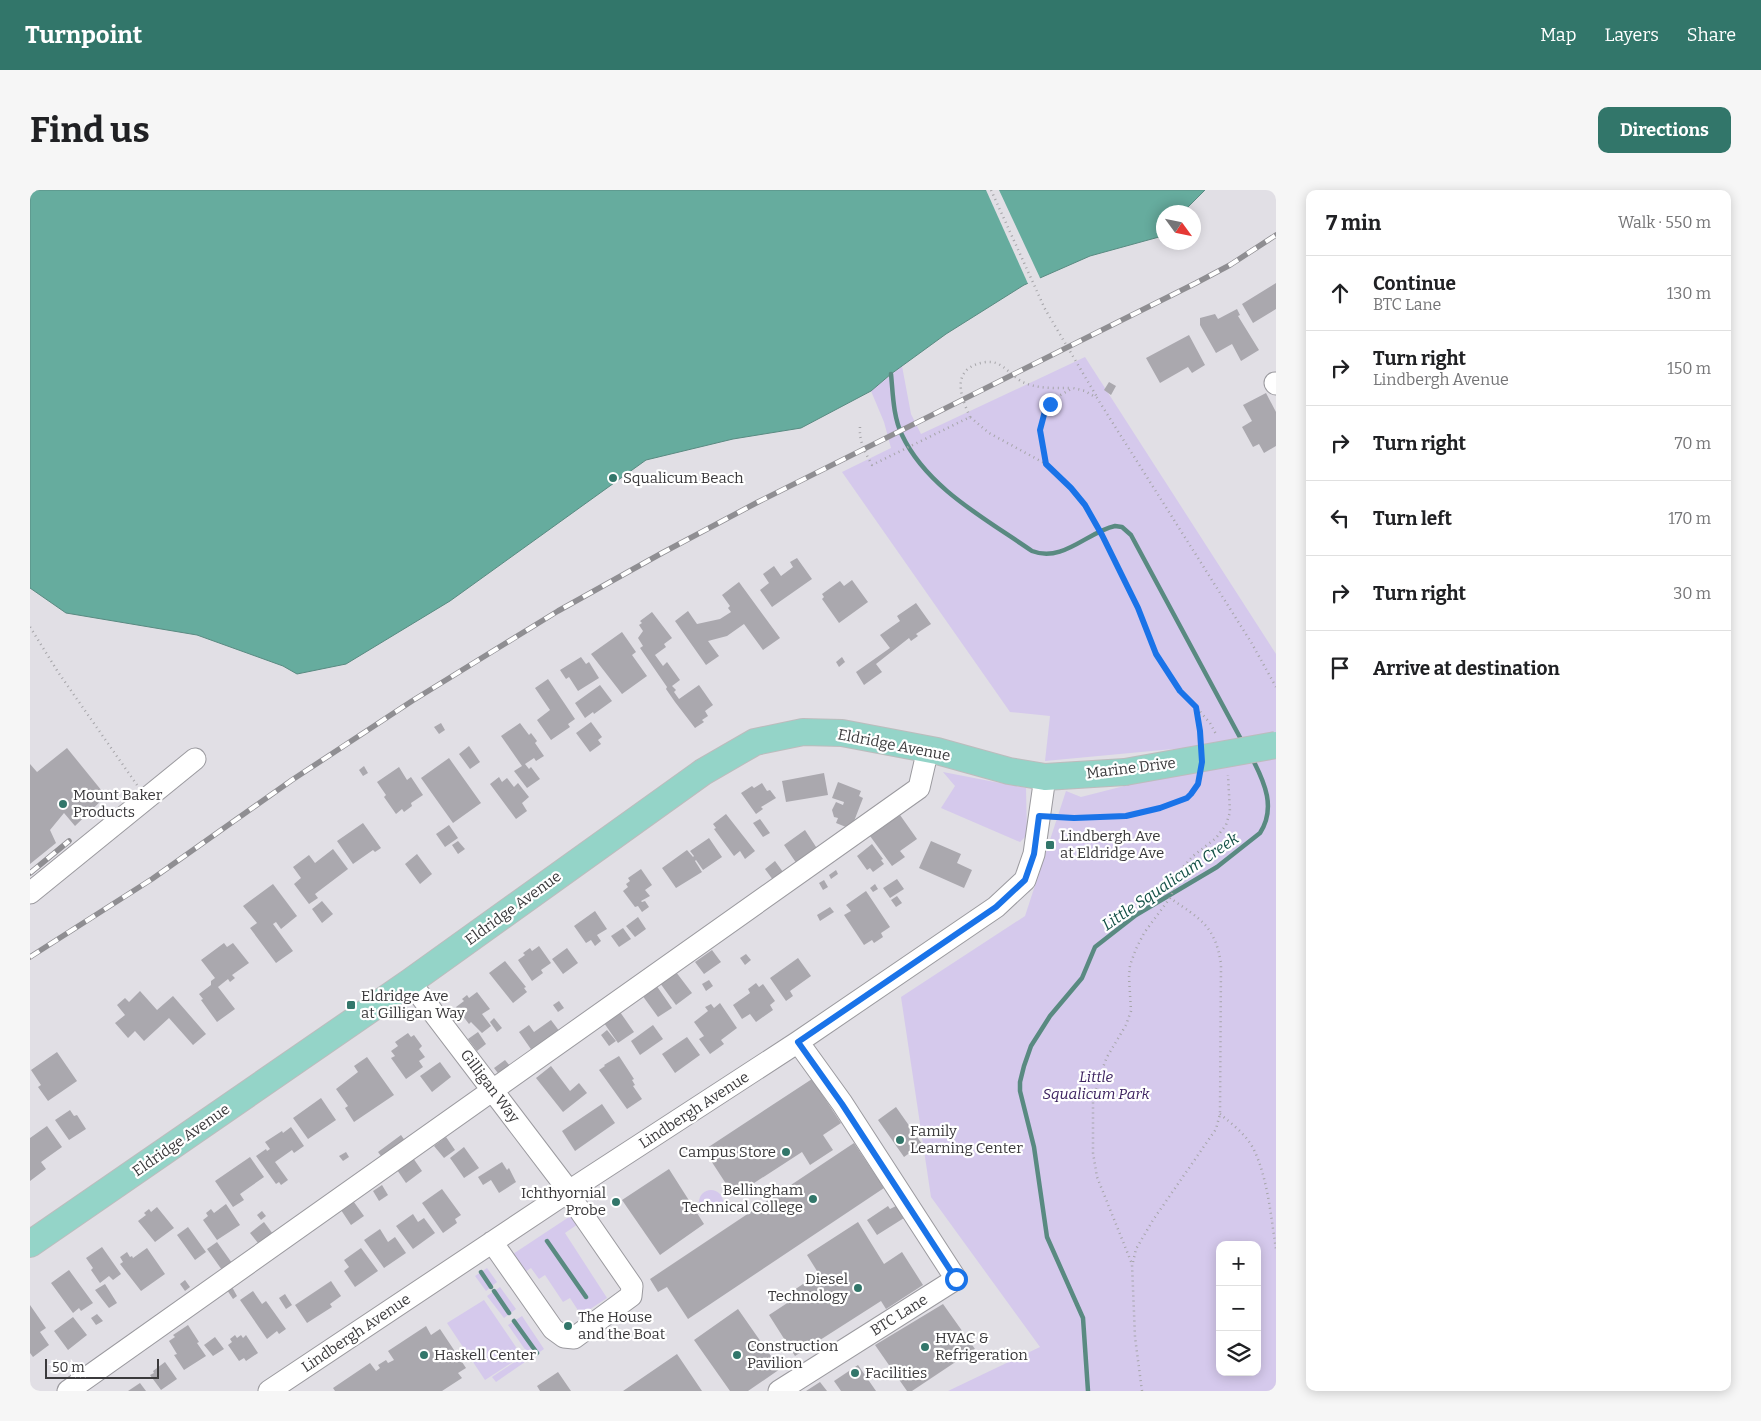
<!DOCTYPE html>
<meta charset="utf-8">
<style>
body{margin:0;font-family:Bitter,serif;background:#f6f6f6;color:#202124}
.controls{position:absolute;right:15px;bottom:15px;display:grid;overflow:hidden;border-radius:10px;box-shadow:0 2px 12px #0003}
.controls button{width:45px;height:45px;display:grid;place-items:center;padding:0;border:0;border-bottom:1px solid #e0e0e0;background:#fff;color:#202124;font:25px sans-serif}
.compass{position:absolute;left:1126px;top:15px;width:45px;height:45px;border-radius:50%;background:#fff;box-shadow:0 2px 12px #0003;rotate:123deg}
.scale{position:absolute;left:15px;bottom:12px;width:114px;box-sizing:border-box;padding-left:5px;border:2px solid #3b3a3c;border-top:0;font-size:14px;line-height:18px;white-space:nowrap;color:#3b3a3c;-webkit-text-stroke:4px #fff;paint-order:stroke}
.stop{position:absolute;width:15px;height:15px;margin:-11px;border:4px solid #1a73e8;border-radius:50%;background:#fff}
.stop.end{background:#1a73e8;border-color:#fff;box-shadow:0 1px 5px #0008}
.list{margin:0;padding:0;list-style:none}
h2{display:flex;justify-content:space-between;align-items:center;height:65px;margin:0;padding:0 20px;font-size:21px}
h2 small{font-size:16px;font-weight:400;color:#757577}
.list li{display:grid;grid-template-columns:32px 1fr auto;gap:15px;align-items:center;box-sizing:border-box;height:75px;padding:0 20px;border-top:1px solid #e0e0e0}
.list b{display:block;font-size:19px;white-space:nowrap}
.list p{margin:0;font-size:16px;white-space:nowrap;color:#757577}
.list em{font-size:16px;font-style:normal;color:#757577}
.icon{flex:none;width:28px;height:28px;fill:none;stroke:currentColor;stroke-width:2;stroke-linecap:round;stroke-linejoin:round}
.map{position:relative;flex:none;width:1246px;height:1201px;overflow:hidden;border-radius:10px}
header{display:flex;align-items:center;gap:30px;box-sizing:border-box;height:70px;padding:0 25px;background:#32766a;color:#fff}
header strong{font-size:24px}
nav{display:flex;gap:28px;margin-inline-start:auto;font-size:18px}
.intro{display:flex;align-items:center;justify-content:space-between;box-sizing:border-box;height:120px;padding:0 30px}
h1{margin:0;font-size:35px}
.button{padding:12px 22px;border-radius:10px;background:#32766a;color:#fff;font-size:18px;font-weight:700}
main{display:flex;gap:30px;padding:0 30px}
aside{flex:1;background:#fff;border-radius:10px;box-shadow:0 2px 12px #0003}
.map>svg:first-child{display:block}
</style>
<header>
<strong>Turnpoint</strong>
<nav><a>Map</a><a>Layers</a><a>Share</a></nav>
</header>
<div class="intro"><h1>Find us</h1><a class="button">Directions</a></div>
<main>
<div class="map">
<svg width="1246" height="1201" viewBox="0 0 1246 1201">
<rect width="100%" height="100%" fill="#e1dfe5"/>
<path fill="#d5c9ec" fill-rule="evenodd" d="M1055 167 1246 464V1201H918L1010 1157 901 1007 871 807 995 726 1036 601 1051 607 1145 583 1143 559 1015 571 1020 526 980 522 812 282 861 258 854 232 841 201 872 176 881 224 891 244ZM1190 1055H1227V1182H1190Z
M913 582 996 598 997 645 990 652 911 618 925 596Z
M669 1012a12 12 0 1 1 24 0a12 12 0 1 1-24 0Z
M542 1025 548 1034 535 1043 577 1108 551 1125 540 1108 533 1112 515 1085 509 1089 501 1078 495 1082 483 1064Z
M457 1078 467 1092 456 1101 445 1086Z
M470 1097 486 1119 474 1128 457 1106Z
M454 1110 492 1166 455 1190 417 1133Z
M492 1126 514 1159 501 1168 478 1135Z
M492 1167 495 1172 466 1192 462 1187Z"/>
<path fill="#66ac9e" stroke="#598a81" d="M0 0H1175L1153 22H1134L1133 42 1129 47 1060 66 994 95 916 144 861 184 841 201 771 238 703 249 616 270 420 411 316 474 267 484 253 476 167 445 36 423 0 398Z"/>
<path fill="#e1dfe5" d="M956 0H969L1011 90 999 96Z"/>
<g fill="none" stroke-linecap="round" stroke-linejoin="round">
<path stroke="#598a81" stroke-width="4.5" d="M861 184C863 204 863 226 872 245 897 298 956 329 1002 361 1033 373 1057 342 1085 336L1092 337 1101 345 1213 553
M517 1051 556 1107
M451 1082 461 1097
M464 1101 479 1123
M484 1131 507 1163
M1058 1201 1053 1128 1017 1047 1004 957 990 901V892L994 876 1001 856 1020 826 1052 788 1065 757 1106 725 1187 677 1230 643C1246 618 1235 593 1222 568"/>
</g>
<path fill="#aaa8ae" d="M1246 93V119L1223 133 1212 114Z
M1207 119 1210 125 1208 126 1229 160 1211 171 1202 154 1186 163 1170 135V128L1185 124 1188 129Z
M1159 145 1175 175 1162 183 1158 177 1130 193 1116 168Z
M1079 192 1086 196 1081 205 1074 200Z
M1236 203 1246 222V256L1234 263 1229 254 1223 257 1212 237 1222 231 1213 215Z
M767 368 782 389 742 417 730 400 739 393 733 384 744 376 751 386 763 377 760 372Z
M822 390 838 412 809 433 792 409 794 407 792 404 810 391 814 396Z
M709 392 750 448 733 460 714 434 697 446 678 451 689 466 676 475 645 431 658 421 667 434 690 429 701 422 698 418 700 416 692 405Z
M886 413 901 434 886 444 888 446 881 451 879 448 846 474 852 482 834 495 826 482 860 458 850 445 870 431 867 426Z
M622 422 642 448 634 454 636 457 625 465 633 476 637 472 650 490 642 496 646 500 644 502 649 509 669 495 683 515 675 521 678 526 672 530 674 532 665 538 645 512 636 499 637 497 610 458 613 456 608 448 613 441 609 435 612 433 610 431Z
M592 442 606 462 602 465 617 486 592 504 561 464Z
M551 467 556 474 559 472 569 488 548 501 539 487 536 489 530 480Z
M812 467 815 472 809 477 806 472Z
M518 489 545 529 538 534 540 537 521 550 507 530 520 520 505 498Z
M570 495 582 511 564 524 563 522 555 528 545 513Z
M561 532 572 547 568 550 571 554 560 562 546 543Z
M411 533 415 540 409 544 404 537Z
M490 533 499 545 501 543 507 551 505 553 514 566 506 571 504 568 495 574 499 579 501 577 510 589 497 598 484 581 492 576 471 546Z
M439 556 450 572 440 579 429 564Z
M37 558 76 606 45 636 34 623 20 640 26 653 0 674V574L7 582Z
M419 568 451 613 423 633 391 588Z
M334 576 338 583 333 586 329 580Z
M369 577 377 590 381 587 393 605 381 613 382 616 374 622 372 619 366 624 354 607 356 605 347 592Z
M794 583 798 605 756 612 752 591Z
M469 587 472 592 477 588 484 597 488 593 499 607 492 613 497 621 486 629 460 594Z
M808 592 831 601 829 606 833 608 821 639 806 633 808 628 804 627 802 620 806 612 813 615 814 612 802 608Z
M732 593 737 601 740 600 746 608 731 617 733 619 726 624 711 603 722 596 724 598Z
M696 624 725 661 715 669 710 661 704 666 684 639 686 638 683 634Z
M870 625 887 649 870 661 875 667 862 676 840 646Z
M730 629 740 643 733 647 723 633Z
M333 633 351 658 345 662 343 660 323 674 307 651Z
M419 635 428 648 415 657 406 644Z
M775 640 790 663 769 677 754 655Z
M679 648 692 667 673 680 666 670 665 671 672 682 646 698 632 678 657 660 663 667 664 666 660 661Z
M428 651 435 659 428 664 422 655Z
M901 651 931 664 927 673 942 680 934 698 889 678Z
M842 654 853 669 851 670 854 674 843 682 840 678 837 680 827 666Z
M303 659 318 679 285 704 288 708 279 714 264 694 271 688 263 677 279 665 285 673Z
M387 664 402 684 390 694 375 674Z
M745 671 756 686 746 694 735 679Z
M611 679 622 695 615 700 620 706 611 711 612 712 615 711 619 717 612 722 608 716 605 717 593 701 598 697 596 694 600 691 598 688Z
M806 680 808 684 801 689 799 685Z
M867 689 874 699 860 708 853 698Z
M794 690 798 697 793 700 789 693Z
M243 694 267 726 251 739 246 732 243 734 263 761 246 773 220 738 227 733 213 716Z
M845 694 848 699 843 702 840 698Z
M836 701 860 737 851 743 853 747 844 753 842 750 834 755 814 725 821 721 816 715Z
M867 706 872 713 866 717 861 710Z
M292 711 303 724 292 733 282 719Z
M800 717 804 722 790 731 787 725Z
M565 721 577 739 567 745 571 751 565 756 561 750 556 753 544 736Z
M608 727 616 739 605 747 596 736Z
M593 738 601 749 589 757 581 746Z
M194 753 197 757 203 753 219 773 202 785 205 788 200 792 198 789 188 797 205 819 187 832 171 810 173 809 169 804 181 795V791L185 788 171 770Z
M509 756 521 773 511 780 513 783 502 791 488 770 495 765 493 763 500 758 502 761Z
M537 758 548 773 533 784 522 769Z
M682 760 691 772 674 784 665 772Z
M716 764 721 770 715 775 710 768Z
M768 768 781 786 760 801 763 806 756 811 740 788Z
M475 771 496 797 494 798 497 802 483 813 459 783Z
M646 782 662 803 646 815 630 793Z
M679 790 683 796 676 801 672 794Z
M726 793 729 797 733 794 745 811 740 815 743 820 726 832 720 824 712 829 703 815 720 803 718 799Z
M626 795 642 818 628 827 612 805Z
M110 801 127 820 143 806 176 844 163 855 139 828 114 851 105 841 98 848 85 833 95 825 87 815 95 808 99 812Z
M447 802 460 819 452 824 461 836 452 843 441 832 439 834 426 817 434 811 432 809 437 805 439 808Z
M529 811 534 818 528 822 523 815Z
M690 813 707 838 691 850 694 854 680 864 669 849 674 846 664 832 678 821 675 817 681 814 684 818Z
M590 822 604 842 588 853 574 833Z
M464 828 472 838 467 842 460 832Z
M521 830 533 846 505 865 489 842 499 835 504 842Z
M623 835 633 849 610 865 601 851Z
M577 840 586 851 579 856 571 845Z
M448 842 456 854 447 861 438 849Z
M378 843 381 847 384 845 392 856 389 859 395 867 389 871 393 877 376 889 361 868 365 866 361 861 368 856 365 852Z
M657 847 670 865 645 883 632 864Z
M27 862 47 891 18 911 8 897 11 895 1 880Z
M589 866 604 889 602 890 605 895 603 896 612 909 597 919 569 880 575 876 574 875Z
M337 867 364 905 324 932 315 918 318 916 306 899 328 882 324 876Z
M475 870 485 882 474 891 464 878Z
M410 872 421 887 402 902 390 886Z
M521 876 540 901 549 893 557 903 533 922 506 888Z
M782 889 811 933 793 945 803 960 780 975 772 962 704 1006 674 960Z
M291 908 306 930 278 949 263 928Z
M572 914 585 933 545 961 532 941Z
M866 917 892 954 874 967 848 930Z
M40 920 44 926 47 925 56 939 39 950 25 930Z
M17 936 32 957 11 972 16 979 0 991V948Z
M261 937 274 956 264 963 262 960 245 972 258 990 251 995 249 992 246 994 226 966 236 959 237 961 240 959 235 952 252 941 253 943Z
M371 945 378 955 355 971 348 962Z
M416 947 425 960 414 968 404 956Z
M824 953 854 998 658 1129 637 1097 628 1102 620 1089Z
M434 957 449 978 434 988 420 968Z
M316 962 319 967 313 971 309 966Z
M381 965 392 981 376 993 365 977Z
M220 967 234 987 210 1004 214 1010 203 1017 185 991Z
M472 972 477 980 479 978 486 992 469 1003 461 990 453 995 448 987Z
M639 979 674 1034 630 1065 592 1010Z
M352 995 358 1005 349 1011 343 1001Z
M412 999 431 1025 425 1029 427 1033 413 1043 392 1013Z
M321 1008 334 1026 321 1035 309 1017Z
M196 1014 210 1035 187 1050 173 1030 178 1026 176 1023 181 1019 184 1023Z
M858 1016 860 1019 866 1016 874 1028 847 1045 837 1030Z
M127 1017 144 1038 125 1052 108 1031 116 1025 114 1023 119 1019 121 1022Z
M232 1021 236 1026 231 1030 227 1025Z
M383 1024 388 1032 394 1028 405 1043 383 1059 366 1036Z
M234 1032 246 1048 232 1058 220 1043Z
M828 1032 854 1074 872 1062 893 1095 856 1119 851 1111 765 1166 739 1125 768 1106 764 1100 779 1090 782 1095 792 1089 777 1065Z
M158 1037 176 1062 165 1070 147 1045Z
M350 1039 358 1052 365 1047 376 1063 354 1078 334 1050Z
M187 1052 202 1073 192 1080 177 1059Z
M72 1057 91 1084 83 1090 79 1086 70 1093 61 1080 63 1078 56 1068Z
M117 1058 135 1084 111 1101 90 1074 93 1072 90 1067 97 1062 100 1067 102 1066 103 1068Z
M331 1058 348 1081 325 1097 314 1081 319 1077 314 1070Z
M39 1080 63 1113 51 1121 49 1118 43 1123 21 1093Z
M155 1090 160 1097 155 1101 150 1094Z
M301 1091 311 1106 300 1114 302 1117 277 1133 265 1115Z
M75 1094 87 1113 79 1118 65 1100Z
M202 1097 207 1106 203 1109 197 1100Z
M223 1101 232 1114 236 1111 256 1139 249 1144 247 1141 237 1149 210 1110Z
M255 1104 262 1115 256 1119 249 1108Z
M913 1114 945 1159 882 1201H877L845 1155Z
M0 1115 16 1138 10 1142 19 1155 3 1167 0 1163Z
M708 1119 750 1179 718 1201H700L664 1150Z
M67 1124 73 1131 66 1135 61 1128Z
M43 1127 57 1145 38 1160 24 1141Z
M158 1135 169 1152 167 1153 176 1166 154 1180 144 1165 147 1164 139 1151 145 1147 143 1145Z
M396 1136 401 1145 410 1139 436 1178 428 1183 432 1188 412 1201H305L303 1198 340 1173 346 1181 350 1178 348 1175 356 1170 358 1173 364 1170 358 1161Z
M205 1145 207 1148 211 1145 213 1148 216 1145 228 1163 216 1171 214 1168 209 1171 198 1155 202 1152 200 1149Z
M185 1147 194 1159 183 1166 174 1155Z
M647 1164 672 1201H593Z
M135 1172 147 1189 131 1200 120 1185 124 1183 123 1181Z
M828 1175 846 1201H811L804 1191Z
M528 1182 541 1201H510L507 1196Z
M790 1192 797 1201H776Z
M110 1193 116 1201H98Z"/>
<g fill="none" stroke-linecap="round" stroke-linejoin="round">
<defs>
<path id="minor" d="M1245 193 1246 194
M0 703 165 569
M380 792 539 1001 546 1015 602 1096 601 1106 544 1148 534 1147 523 1139 462 1052
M38 1201 889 598 898 559
M239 1201 539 1001 768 852 966 717 995 690 1004 664 1015 587
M749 1201 926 1089 812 913 768 852"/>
<path id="major" d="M0 1054 380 792 673 582 725 552 773 542 812 543 907 561 979 581 1015 587 1095 582"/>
</defs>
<use href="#minor" stroke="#9b9a9f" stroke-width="23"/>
<use href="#major" stroke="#bcbcbd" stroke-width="28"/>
<path stroke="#a6a5a9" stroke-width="2.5" stroke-dasharray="1 4" stroke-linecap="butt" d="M961 0 1015 119 1067 207
M940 227C932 209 921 183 947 174 953 172 960 171 966 173 977 177 984 189 995 193 1009 199 1026 198 1041 198
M830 237C829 252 835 262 842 275L940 227 959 243 1016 274
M0 437 28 482 107 595
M1167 518 1180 533 1187 546
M1171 547 1166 517 1150 501 1127 464 1108 418 1068 337 1055 315 1041 298 1016 274 1011 240 1015 221 1027 207 1043 198 1055 201 1067 208 1221 452 1246 497
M1027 627C1065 630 1106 628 1141 614 1147 612 1154 610 1159 606 1164 602 1167 596 1169 590
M1190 924C1202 934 1217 945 1224 960 1238 989 1241 1028 1246 1059
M1103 1072 1106 1059 1123 1030 1186 939 1190 924 1191 774C1185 735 1170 729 1140 708
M1112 1201 1105 1147 1102 1074 1067 987 1063 963V911L1068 890 1077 867 1096 835 1101 821 1099 787 1100 775 1106 759 1114 743 1140 708 1154 676 1163 666 1186 648 1196 635 1200 622 1198 585"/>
<use href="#minor" stroke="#fff" stroke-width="21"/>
<use href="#major" stroke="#94d4c8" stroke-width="26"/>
<defs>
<path id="rail" d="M0 683 39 651
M0 767 122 689 262 590 382 511 528 421 632 363 728 312 1166 93 1200 75 1246 45"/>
</defs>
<use href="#rail" stroke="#8f8e92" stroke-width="5.5"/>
<use href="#rail" stroke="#fff" stroke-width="4" stroke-dasharray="11" stroke-linecap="butt"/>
<defs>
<path id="major-bridge" d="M1095 582 1246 555"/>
</defs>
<use href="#major-bridge" stroke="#bcbcbd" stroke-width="28" stroke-linecap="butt"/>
<use href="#major-bridge" stroke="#94d4c8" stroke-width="26"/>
</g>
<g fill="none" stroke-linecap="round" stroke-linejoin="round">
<path stroke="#1a73e8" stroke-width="6" d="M926 1089 812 914 768 852 966 717 995 690 1004 664 1009 626 1044 628 1096 626 1130 618 1157 608 1161 604 1168 594 1172 572 1170 541 1166 517 1150 501 1126 464 1108 418 1072 345 1055 315 1041 298 1016 274 1010 240 1015 221 1020 214"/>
</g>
<g fill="#32766a" stroke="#fff" stroke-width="2">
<circle cx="583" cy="288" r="5"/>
<circle cx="33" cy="614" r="5"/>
<rect x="1015" y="650" width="10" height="10" rx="2.5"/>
<rect x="316" y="810" width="10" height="10" rx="2.5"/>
<circle cx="870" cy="950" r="5"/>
<circle cx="756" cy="962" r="5"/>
<circle cx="783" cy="1009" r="5"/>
<circle cx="586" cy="1012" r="5"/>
<circle cx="828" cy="1098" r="5"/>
<circle cx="538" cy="1136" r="5"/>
<circle cx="895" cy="1157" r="5"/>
<circle cx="394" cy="1165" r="5"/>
<circle cx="707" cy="1165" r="5"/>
<circle cx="825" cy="1183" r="5"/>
</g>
<g text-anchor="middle" stroke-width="4.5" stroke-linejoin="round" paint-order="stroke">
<g font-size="15" fill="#3b3a3c" stroke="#fff" text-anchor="start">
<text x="593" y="293">Squalicum Beach</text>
<text x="43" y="610">Mount Baker<tspan x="43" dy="17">Products</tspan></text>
<text x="1030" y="651">Lindbergh Ave<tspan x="1030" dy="17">at Eldridge Ave</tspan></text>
<text x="331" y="811">Eldridge Ave<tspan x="331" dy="17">at Gilligan Way</tspan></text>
<text x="880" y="946">Family<tspan x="880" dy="17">Learning Center</tspan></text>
<text x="746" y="967" text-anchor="end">Campus Store</text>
<text x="773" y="1005" text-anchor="end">Bellingham<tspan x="773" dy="17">Technical College</tspan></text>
<text x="576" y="1008" text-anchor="end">Ichthyornial<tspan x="576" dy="17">Probe</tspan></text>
<text x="818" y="1094" text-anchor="end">Diesel<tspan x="818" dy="17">Technology</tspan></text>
<text x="548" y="1132">The House<tspan x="548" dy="17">and the Boat</tspan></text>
<text x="905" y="1153">HVAC &amp;<tspan x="905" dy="17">Refrigeration</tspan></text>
<text x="717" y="1161">Construction<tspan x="717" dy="17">Pavilion</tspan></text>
<text x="404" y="1170">Haskell Center</text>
<text x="835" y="1188">Facilities</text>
</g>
<g font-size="15" fill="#3b3a3c" stroke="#fff">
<text transform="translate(864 555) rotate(11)" y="5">Eldridge Avenue</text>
<text transform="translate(1101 578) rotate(-7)" y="5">Marine Drive</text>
<text transform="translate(483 718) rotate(-36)" y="5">Eldridge Avenue</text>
<text transform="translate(460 896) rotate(53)" y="5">Gilligan Way</text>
<text transform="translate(664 920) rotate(-33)" y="5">Lindbergh Avenue</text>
<text transform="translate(151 950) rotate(-35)" y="5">Eldridge Avenue</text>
<text transform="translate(869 1125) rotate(-32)" y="5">BTC Lane</text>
<text transform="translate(326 1143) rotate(-34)" y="5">Lindbergh Avenue</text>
</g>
<g font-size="15" font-style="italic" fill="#3c225f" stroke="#fff">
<text x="1066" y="892">Little<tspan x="1066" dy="17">Squalicum Park</tspan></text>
</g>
<g font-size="16" font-style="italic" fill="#135046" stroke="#fff">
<text transform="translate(1140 691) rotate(-34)" y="6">Little Squalicum Creek</text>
</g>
</g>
</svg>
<div class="controls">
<button>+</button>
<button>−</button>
<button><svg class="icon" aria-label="layers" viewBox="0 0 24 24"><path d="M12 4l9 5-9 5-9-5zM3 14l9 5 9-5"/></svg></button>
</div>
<svg class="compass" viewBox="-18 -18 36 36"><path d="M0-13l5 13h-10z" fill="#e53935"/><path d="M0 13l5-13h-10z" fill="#757577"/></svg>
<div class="scale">50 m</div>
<div class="stop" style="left:926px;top:1089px"></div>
<div class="stop end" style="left:1020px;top:214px"></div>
</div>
<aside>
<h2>7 min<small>Walk · 550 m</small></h2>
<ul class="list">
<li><svg class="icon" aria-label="ahead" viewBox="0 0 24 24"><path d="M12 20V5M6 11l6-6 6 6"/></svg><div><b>Continue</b><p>BTC Lane</p></div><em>130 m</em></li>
<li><svg class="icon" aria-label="right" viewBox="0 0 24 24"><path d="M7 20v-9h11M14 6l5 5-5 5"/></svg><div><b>Turn right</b><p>Lindbergh Avenue</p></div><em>150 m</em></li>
<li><svg class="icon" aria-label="right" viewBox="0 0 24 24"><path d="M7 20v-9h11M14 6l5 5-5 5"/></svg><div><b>Turn right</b></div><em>70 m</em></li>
<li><svg class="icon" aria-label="left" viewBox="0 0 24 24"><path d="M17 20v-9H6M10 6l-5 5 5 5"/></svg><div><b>Turn left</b></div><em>170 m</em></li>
<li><svg class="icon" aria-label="right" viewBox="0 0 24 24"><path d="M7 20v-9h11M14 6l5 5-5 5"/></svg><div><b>Turn right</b></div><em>30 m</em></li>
<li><svg class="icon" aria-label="arrive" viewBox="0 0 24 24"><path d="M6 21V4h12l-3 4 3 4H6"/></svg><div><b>Arrive at destination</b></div></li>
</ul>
</aside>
</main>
